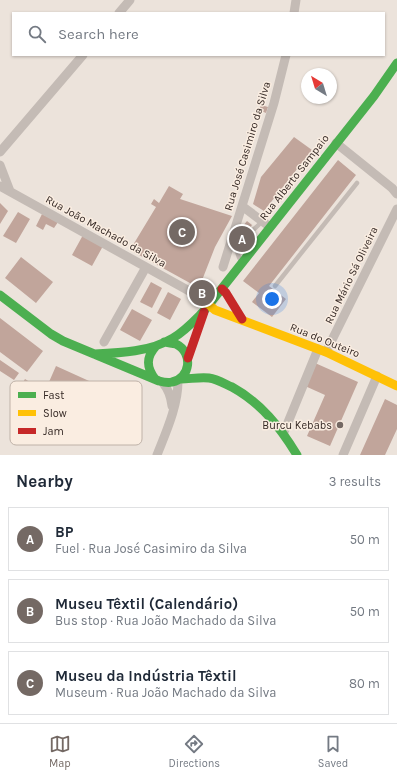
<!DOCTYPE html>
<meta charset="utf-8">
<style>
body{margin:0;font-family:Karla,sans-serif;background:#f6f6f7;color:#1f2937}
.compass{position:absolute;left:301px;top:68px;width:36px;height:36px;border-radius:50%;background:#fff;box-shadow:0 1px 3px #0004;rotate:322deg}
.you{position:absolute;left:272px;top:299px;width:14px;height:14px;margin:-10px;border:3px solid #fff;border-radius:50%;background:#1a73e8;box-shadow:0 0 0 6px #1a73e833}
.badge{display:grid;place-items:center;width:26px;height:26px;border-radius:50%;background:#746964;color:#fff;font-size:13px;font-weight:700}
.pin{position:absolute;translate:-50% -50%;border:2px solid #fff;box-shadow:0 1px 4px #0006}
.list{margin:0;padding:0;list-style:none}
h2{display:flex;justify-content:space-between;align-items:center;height:52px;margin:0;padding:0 16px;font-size:17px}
h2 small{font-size:13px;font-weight:400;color:#747a83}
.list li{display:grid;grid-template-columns:26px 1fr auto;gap:12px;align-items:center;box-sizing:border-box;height:64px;margin:0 8px 8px;padding:0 8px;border:1px solid #e0e1e3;border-radius:0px}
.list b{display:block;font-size:15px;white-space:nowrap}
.list p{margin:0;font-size:13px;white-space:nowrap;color:#747a83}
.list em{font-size:13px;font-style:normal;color:#747a83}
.icon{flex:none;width:22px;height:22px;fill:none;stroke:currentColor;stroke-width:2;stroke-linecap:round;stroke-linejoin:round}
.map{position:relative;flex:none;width:397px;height:455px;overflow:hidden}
.search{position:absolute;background:#fff;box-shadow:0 1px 3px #0004;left:12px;right:12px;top:12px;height:44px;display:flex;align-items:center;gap:10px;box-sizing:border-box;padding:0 14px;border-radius:0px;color:#747a83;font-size:15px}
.sheet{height:268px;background:#fff}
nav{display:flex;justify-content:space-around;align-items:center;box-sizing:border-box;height:56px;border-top:1px solid #e0e1e3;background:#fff;font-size:11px;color:#747a83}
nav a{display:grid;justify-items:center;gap:2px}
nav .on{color:#746964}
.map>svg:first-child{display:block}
</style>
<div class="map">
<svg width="397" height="455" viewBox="0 0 397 455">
<rect width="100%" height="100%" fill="#ece3db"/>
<path fill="#c1a59b" d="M261 105 268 107 266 113 259 110Z
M294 137 312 150 264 211 253 204 261 177Z
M338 160 356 175 269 286 286 299 272 317 252 302 259 293 243 281Z
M169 186 183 194 180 199 232 216 215 247 199 288 130 250 156 207 151 204 154 199 159 203Z
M0 203 8 211 0 224Z
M18 212 30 219 16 243 3 236Z
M42 214 58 222 54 228 46 224 43 230 36 226Z
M247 221 252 225 248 230 243 226Z
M242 232 248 237 241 246 235 241Z
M83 235 103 246 92 266 72 255Z
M21 257 53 282 36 303 5 278Z
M151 282 162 288 152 308 140 302Z
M168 292 181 299 170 320 157 313Z
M132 309 152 320 140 341 120 330Z
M0 318 43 351 27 372 0 352Z
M0 360 19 373 14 380 0 371Z
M315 363 358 382 330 446 307 436 325 395 305 386Z
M56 366 109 390 97 416 63 401 57 416 38 407Z
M25 379 33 384 30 389 22 384Z
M385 399 397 405V429L385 455H360Z"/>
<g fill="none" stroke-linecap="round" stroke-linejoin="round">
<path stroke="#c4bbb5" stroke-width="4.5" d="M241 261C228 241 252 235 262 221
M275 286 357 183"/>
<path stroke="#c4bbb5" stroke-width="9" d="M119 13 130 0
M294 13 296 0
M336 143 392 188 397 194
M0 152 83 55
M0 165 10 191
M0 186 191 292
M242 206 270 227
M223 267 274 103 286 55
M104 342 146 267
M326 352 397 209
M163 383C169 390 171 397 172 406
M284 432 318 349
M157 455C166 432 178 406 178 381
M343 455 377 376"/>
<path stroke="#4caf50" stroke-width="9" d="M0 295 51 334 63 341 159 381C163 382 168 383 172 382 190 379 194 353 176 344 173 343 168 343 164 342
M94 354C120 353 150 352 173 338 185 331 194 321 204 311L374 96 397 63
M155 379C146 367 146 357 156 346
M181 379C190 379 199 377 209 378 217 379 225 384 232 387 261 403 280 427 297 455"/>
<path stroke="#ffc107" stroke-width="9" d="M209 305 215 310 326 352 397 386"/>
<path stroke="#c62828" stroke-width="9" d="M222 289 226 293 242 319
M188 358 204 312"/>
</g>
<circle fill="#746964" stroke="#faede1" stroke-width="1.5" cx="340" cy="425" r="4"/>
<g text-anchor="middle" stroke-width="3" stroke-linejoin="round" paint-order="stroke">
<g font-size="11" fill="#342824" stroke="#faede1">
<text transform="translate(247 146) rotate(-73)" y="4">Rua José Casimiro da Silva</text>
<text transform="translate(294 177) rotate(-52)" y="4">Rua Alberto Sampaio</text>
<text transform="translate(106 231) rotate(29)" y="4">Rua João Machado da Silva</text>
<text transform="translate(351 275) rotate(-64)" y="4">Rua Mário Sá Oliveira</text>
<text transform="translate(325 340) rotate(22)" y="4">Rua do Outeiro</text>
</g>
<g font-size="11" fill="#342824" stroke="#faede1" text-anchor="end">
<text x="332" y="429">Burcu Kebabs</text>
</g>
</g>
<rect x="10" y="381" width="132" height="64" rx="6" fill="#faede1" stroke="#bfb2a8" stroke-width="1"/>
<rect x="18" y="392" width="18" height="6" fill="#4caf50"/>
<rect x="18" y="410" width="18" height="6" fill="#ffc107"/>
<rect x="18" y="428" width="18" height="6" fill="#c62828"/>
<g font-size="11" fill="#342824">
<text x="43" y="399">Fast</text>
<text x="43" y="417">Slow</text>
<text x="43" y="435">Jam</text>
</g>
</svg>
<svg class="compass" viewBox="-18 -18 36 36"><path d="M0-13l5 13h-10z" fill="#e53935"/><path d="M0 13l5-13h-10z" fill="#747a83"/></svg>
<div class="you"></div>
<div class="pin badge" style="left:242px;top:239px">A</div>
<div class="pin badge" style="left:202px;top:293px">B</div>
<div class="pin badge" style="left:182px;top:232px">C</div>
<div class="search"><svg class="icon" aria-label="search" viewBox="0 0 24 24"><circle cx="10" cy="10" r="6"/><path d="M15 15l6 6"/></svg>Search here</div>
</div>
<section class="sheet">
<h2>Nearby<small>3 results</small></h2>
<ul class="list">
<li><span class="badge">A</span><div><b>BP</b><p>Fuel · Rua José Casimiro da Silva</p></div><em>50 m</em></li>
<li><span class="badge">B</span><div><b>Museu Têxtil (Calendário)</b><p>Bus stop · Rua João Machado da Silva</p></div><em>50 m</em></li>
<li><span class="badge">C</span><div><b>Museu da Indústria Têxtil</b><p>Museum · Rua João Machado da Silva</p></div><em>80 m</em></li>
</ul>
</section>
<nav>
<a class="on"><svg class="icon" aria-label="map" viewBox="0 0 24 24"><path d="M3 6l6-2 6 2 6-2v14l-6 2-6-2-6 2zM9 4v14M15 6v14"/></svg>Map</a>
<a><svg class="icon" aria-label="directions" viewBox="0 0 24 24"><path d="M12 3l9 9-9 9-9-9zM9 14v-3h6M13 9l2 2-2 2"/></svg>Directions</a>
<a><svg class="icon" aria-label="saved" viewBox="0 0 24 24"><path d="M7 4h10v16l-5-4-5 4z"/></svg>Saved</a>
</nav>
